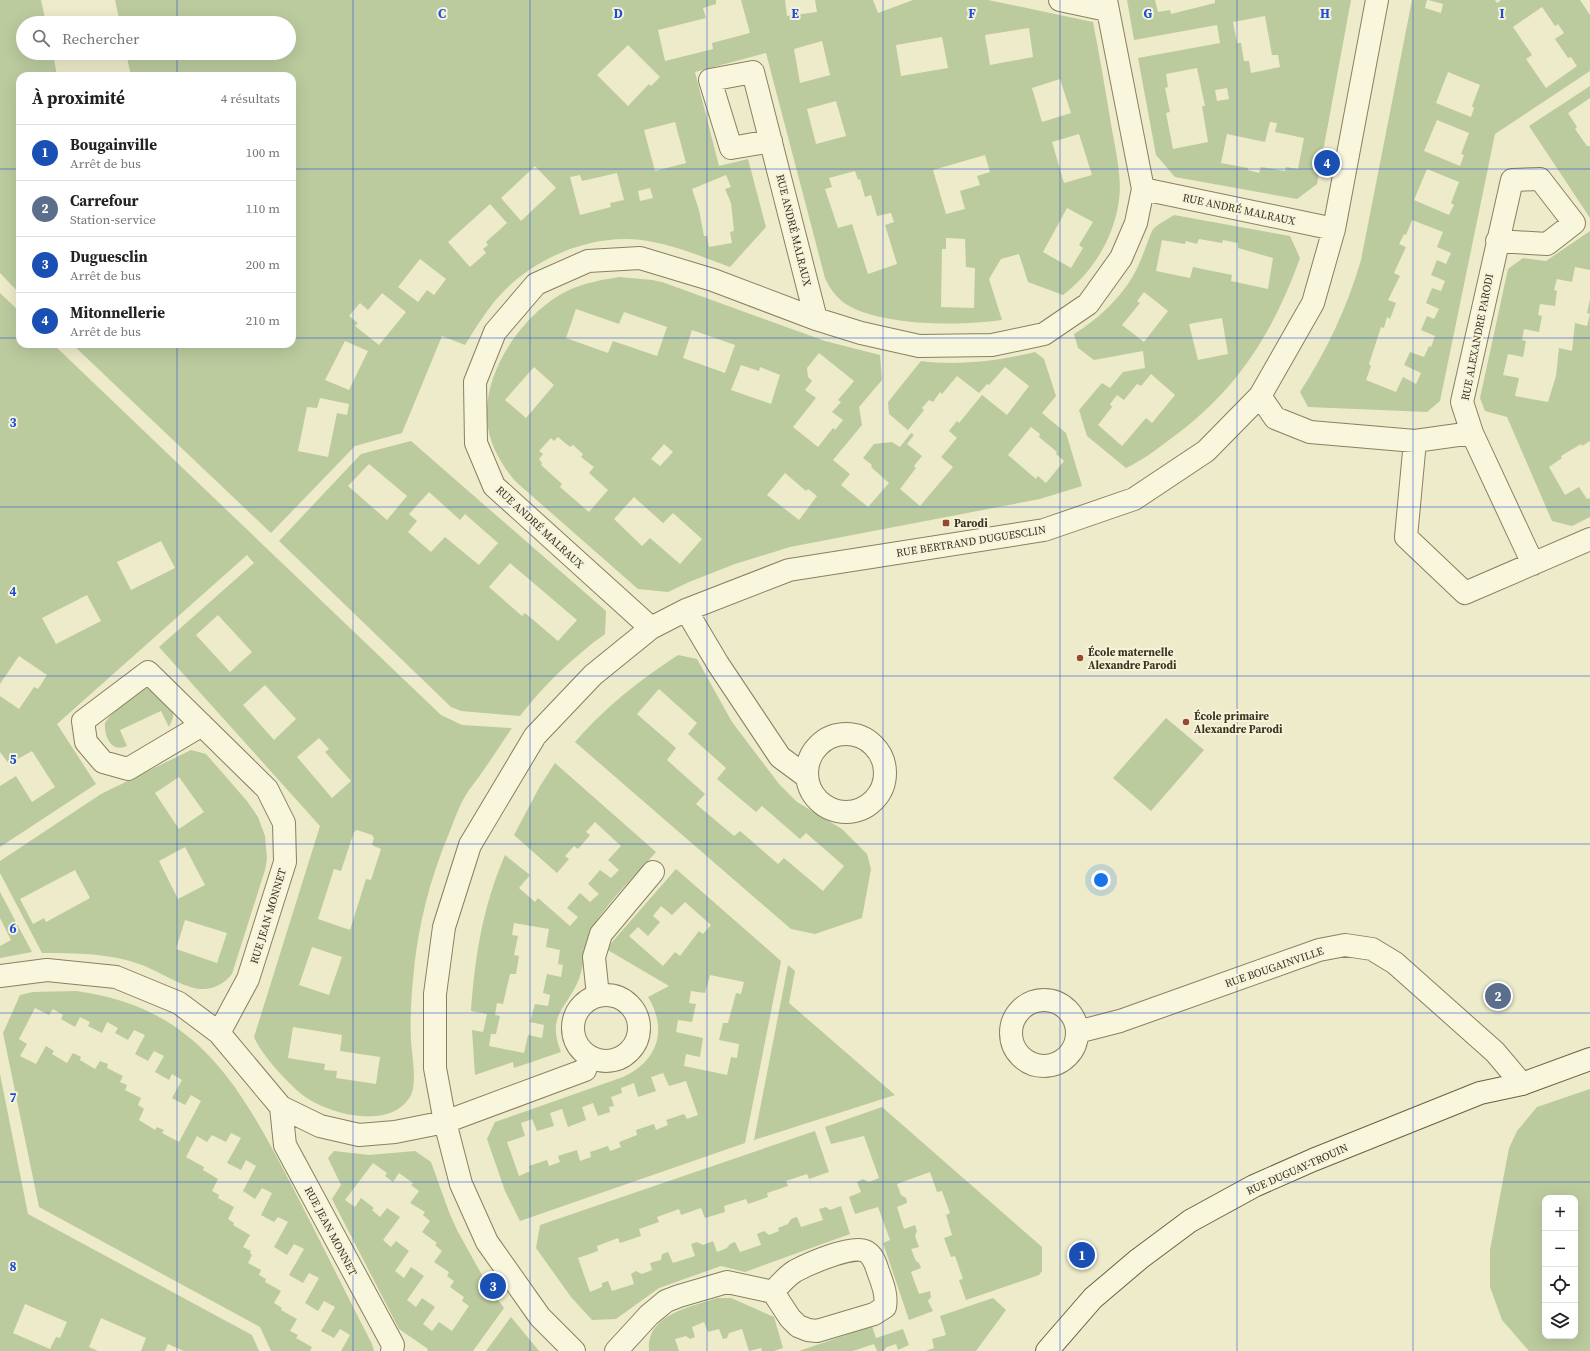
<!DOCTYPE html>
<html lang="fr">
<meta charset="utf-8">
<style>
body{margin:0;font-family:"Source Serif 4",serif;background:#f2f2f2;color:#222}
.controls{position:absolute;right:12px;bottom:12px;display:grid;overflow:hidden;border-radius:8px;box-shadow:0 4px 16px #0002}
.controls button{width:36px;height:36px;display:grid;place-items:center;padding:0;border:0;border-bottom:1px solid #e0e0e0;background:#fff;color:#222;font:20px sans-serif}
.you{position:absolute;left:1101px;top:880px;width:14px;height:14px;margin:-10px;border:3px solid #fff;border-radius:50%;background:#1a73e8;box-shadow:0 0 0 6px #1a73e833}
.badge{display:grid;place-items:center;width:26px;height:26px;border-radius:50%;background:#b45309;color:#fff;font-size:13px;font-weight:700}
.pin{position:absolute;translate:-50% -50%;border:2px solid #fff;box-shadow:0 1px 4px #0006}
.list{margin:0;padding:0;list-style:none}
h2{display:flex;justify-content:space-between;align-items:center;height:52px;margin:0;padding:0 16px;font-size:17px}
h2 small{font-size:13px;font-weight:400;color:#767676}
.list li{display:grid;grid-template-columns:26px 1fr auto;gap:12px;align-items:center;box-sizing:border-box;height:56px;padding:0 16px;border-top:1px solid #e0e0e0}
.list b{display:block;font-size:15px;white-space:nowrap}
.list p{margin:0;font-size:13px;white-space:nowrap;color:#767676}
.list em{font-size:13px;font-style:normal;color:#767676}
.icon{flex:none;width:22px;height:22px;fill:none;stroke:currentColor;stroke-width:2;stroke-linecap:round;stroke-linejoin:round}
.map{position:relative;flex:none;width:1590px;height:1351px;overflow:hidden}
.search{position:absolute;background:#fff;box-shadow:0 4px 16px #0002;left:16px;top:16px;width:280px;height:44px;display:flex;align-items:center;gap:10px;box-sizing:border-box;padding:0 14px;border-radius:22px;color:#767676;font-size:15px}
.panel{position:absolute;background:#fff;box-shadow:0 4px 16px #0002;left:16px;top:72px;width:280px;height:276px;border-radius:12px}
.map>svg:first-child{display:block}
</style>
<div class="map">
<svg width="1590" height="1351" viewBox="0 0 1590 1351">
<rect width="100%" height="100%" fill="#edebca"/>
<path fill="#bbcb9e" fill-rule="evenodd" d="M0 0H41L46 23H23V53H53L57 76H20V294L0 273Z
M115 0H716V4L703 8 706 18 658 30 665 61 713 49 712 43 750 33 741 0H785L787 16 817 12 815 0H873L878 13 913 0H988L1093 22C1100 58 1106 94 1112 130 1116 152 1122 177 1119 200 1114 238 1093 272 1063 295L1028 282 1019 254 1001 259 989 279 1002 320C961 326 888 326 851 307 839 301 830 290 825 278L766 53 695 72 719 166 748 159 766 227 730 267C697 255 663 240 628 239 578 238 525 264 494 302 483 316 474 330 465 345L442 336 402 433 355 446 271 533 72 344H292V76H131L126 53H289V23H120ZM1029 28 1033 57 990 65 985 35ZM942 37 948 68 901 76 896 45ZM822 41 830 75 800 83 794 49ZM628 45 660 77 651 86 649 84 628 106 597 75ZM1060 79 1071 113 1042 122 1032 88ZM836 101 846 136 816 144 807 109ZM675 122 686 163 655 171 644 130ZM1079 134 1092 175 1064 183 1052 142ZM985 155 990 172 977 176 980 185 960 191 965 209 946 214 933 170ZM535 166 556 188 521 221 501 198ZM855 171 858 180 860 179 865 197 871 195 877 216 891 213 894 222 885 225 897 264 868 274 852 224 838 228 825 189 832 187 829 178ZM617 173 624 200 610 203 611 207 580 215 570 177 580 175 582 181ZM726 175 731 187 725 189 731 203 734 231 730 232 732 243 709 247 707 236H704L699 210 692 189ZM650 188 653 198 640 201 638 191ZM490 204 507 223 486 242 488 245 483 249 486 253 470 267 448 242ZM1067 208 1093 222 1079 245 1083 248 1071 268 1043 252ZM946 238 965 239 966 267 975 268 974 308 941 307 942 249H946ZM420 259 446 279 434 295 427 290 418 302 398 287ZM382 293 406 312 379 345 355 326 358 323 349 316 360 303 368 310ZM345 341 368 351 349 390 325 380ZM320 398 349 404 347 415 337 413 328 457 298 451 307 407 317 408Z
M1127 0H1155L1158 12 1170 10 1171 14 1215 3V0H1351L1317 184 1297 199 1175 177 1156 155 1138 58 1220 43 1217 25 1134 40ZM1265 16 1272 55H1278L1280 67 1251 73 1249 61H1244L1241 43H1237L1233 22ZM1197 68 1205 106H1202L1208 142 1173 149 1166 113 1170 112 1165 88 1168 87 1166 74ZM1227 88 1229 99 1217 101 1215 90ZM1270 122 1277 123 1275 132 1304 138 1298 169 1286 167 1285 171 1261 167 1259 173 1248 170V168L1221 163 1227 134 1265 142Z
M1412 0H1427L1425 8 1441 13 1443 4 1428 0H1495L1497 3 1501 0H1580L1590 15V71L1495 134 1440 401 1427 412 1308 407 1300 392C1327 350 1347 308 1361 260ZM1542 7 1555 26 1558 24 1564 33 1555 39 1568 58 1571 57 1577 66 1546 88 1526 59 1532 55 1513 27ZM1448 72 1480 85 1472 106 1474 108 1471 117 1436 103ZM1437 120 1469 133 1461 154 1464 155 1460 166 1424 151ZM1427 169 1459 182 1451 203 1454 205 1449 215 1414 200ZM1412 220 1443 232 1437 247 1451 253 1446 264 1437 260 1431 275 1445 281 1441 291 1432 288 1426 303 1439 309 1434 319 1427 316 1421 330 1435 336 1431 347 1429 346 1424 357 1410 352 1404 365 1421 373 1416 384 1403 377 1396 392 1366 380 1371 366 1369 364 1381 327 1384 328 1387 317 1390 319 1396 303 1388 300 1400 276 1394 273 1406 247 1399 244 1404 234 1406 235Z
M1590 86V98L1568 113 1577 127 1575 129 1587 146H1590V218L1529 126Z
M1174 215 1290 236 1300 258C1273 334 1235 393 1169 440 1156 450 1141 461 1126 468L1087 436 1079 410 1102 383 1110 388 1123 372 1145 368 1143 351 1094 360 1078 348 1074 334C1097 320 1121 298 1134 274 1142 260 1146 245 1152 231 1155 225 1169 219 1174 215ZM1199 239 1222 243 1223 240 1238 243V248L1273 258 1268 289 1231 281 1232 275 1193 267 1190 278 1156 271 1162 240 1185 244 1186 241 1197 244ZM1144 292 1168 311 1144 342 1122 325 1140 303 1137 301ZM1222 318 1228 354 1198 360 1189 324ZM1151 374 1175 395 1152 423 1146 418 1122 446 1098 425 1112 407 1110 404 1117 395 1124 400 1137 384 1141 386Z
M1590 231V270L1575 267 1572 282 1557 279 1554 290 1557 291 1555 306 1540 304 1538 315 1542 316 1539 332 1524 329 1522 340 1526 341 1523 357 1508 354 1503 375 1519 378 1515 396 1548 402 1556 376 1559 348 1572 351 1575 323 1587 326 1590 314 1587 313 1590 299V441L1582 446 1581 444 1561 456 1562 458 1549 467 1565 495 1579 487 1587 499 1590 498V517L1572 526 1552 521 1507 417 1485 411 1480 398 1508 269 1523 258 1546 261Z
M619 277 652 280 662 282 825 341 880 355 882 380 859 407 862 425 833 460 850 474 841 485 868 507 889 483 871 467 872 465 863 458 874 444 892 442 900 447 911 433 914 435 907 444 922 456 914 466 916 468 900 489 920 506 953 467 941 457 957 438 949 431 957 421 959 423 982 395 1007 415 1029 386 1005 367 989 385 987 384 979 393 957 376 942 394 940 392 933 402 929 400 922 408 924 410 908 430 889 414 888 402 921 361C958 366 999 361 1035 352L1044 359 1056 396 1042 413 1066 433 1082 486 1040 499 790 547 735 564 689 582 668 592 638 589 515 481C500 463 488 442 487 418 484 369 525 311 569 290 585 283 601 280 619 277ZM576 309 619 324 624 312 667 327 657 356 613 341 608 353 566 338ZM692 330 735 345 725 373 683 358ZM819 353 854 381 838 400 841 402 832 412 843 420 835 430 833 428 818 447 793 427 816 398 805 390 812 381 808 377 807 368ZM741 365 759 371 760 367 780 375 771 404 731 390ZM534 367 554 385 526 418 505 400ZM1031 427 1040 434 1039 437 1057 452 1056 454 1064 461 1046 483 1038 476 1036 479 1008 455ZM558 437 570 447 573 445 583 454 581 457 594 467 589 473 608 490 589 512 560 487 562 484 541 465 542 463 539 459 543 454 539 451 551 438 554 441ZM664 444 673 452 660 466 651 459ZM785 473 806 491 808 489 817 496 799 520 767 495ZM634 497 663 523 673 513 702 539 680 564 650 538 642 546 614 519Z
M0 293 20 312V344H53L441 715 462 725 512 728C498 748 484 771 469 790 461 801 455 818 450 831 430 878 417 928 413 980 411 1000 410 1021 411 1041 412 1055 417 1082 411 1095 392 1132 325 1114 300 1093 286 1081 261 1054 254 1037L320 826 159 647 254 563 247 555 57 724 96 784 0 847V786L16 776 32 802 55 787 32 751 9 764 0 752V696L19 709 34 687 38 689 47 675 19 656 0 684ZM161 541 175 568 131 590 117 562ZM87 595 101 621 56 644 42 618ZM218 615 252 652 230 672 196 635ZM265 685 296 719 274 740 243 705ZM319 738 329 749 325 752 351 781 332 798 297 757ZM357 830 372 835 374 838 372 845 381 849 371 880 366 879 350 930 318 919 334 869 341 871 354 832ZM312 947 342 957 329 995 299 985ZM293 1027 342 1035 340 1051 380 1057 376 1084 336 1078 337 1071 324 1070 325 1064 288 1058Z
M411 441 606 611 605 634C573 657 544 685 520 716L461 711 451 707 279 541 361 454ZM369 464 407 496 387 520 348 486ZM429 492 460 520 465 514 498 543 479 565 445 537 431 552 408 532 417 521 409 514ZM510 563 577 620 558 641 525 613 522 616 489 587Z
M678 655 697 659 732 722 779 784 797 802 842 829 867 854 871 869 862 918 815 934 791 929 575 742C605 707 640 680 678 655ZM659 689 697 723 688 734 726 768 717 779 756 812 762 806 800 839 806 833 844 866 823 891 784 858 778 864 740 831 734 836 696 804 705 794 667 760 676 748 637 714Z
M148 688 153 690 173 712V718L169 727 161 711 120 730 127 746C111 753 104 736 105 723 112 712 136 690 148 688Z
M1166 718 1204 750 1151 811 1113 778Z
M191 750 206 754 247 801 258 817 265 836 267 859 265 870 232 974C225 983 213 990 201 989 186 989 158 971 142 965 110 953 76 953 42 953L0 873V861L101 794ZM179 777 204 812 179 829 155 793ZM185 847 205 885 178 899 159 861ZM75 870 90 898 46 922 44 918 33 924 20 899ZM185 920 227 933 217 963 176 949Z
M555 763 656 852C638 873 606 903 594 926 585 943 585 962 579 979 567 1009 546 1014 561 1052L514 1068 513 1062 475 1075 472 1030 483 1032 487 1014 471 1011C475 955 483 906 505 855L530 875 519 888 535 902 538 898 570 926 578 917 567 908 580 893 590 902 599 894 588 884 600 870 611 878 619 870 608 860 621 846 595 822 586 832 590 835 578 849 574 846 565 856 569 859 557 873 514 835 540 786ZM514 923 549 929 546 947 560 950 558 964 563 965 561 977 547 974 543 993 550 995 548 1006 535 1004 530 1022 544 1025 542 1038 528 1035 524 1053 489 1046 491 1034H496L500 1016 495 1015 497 1003 503 1004 510 974H516L519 956 514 955 518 936 512 935Z
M676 869 781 961 745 1143 520 1221 505 1191 487 1139 495 1122 623 1077C658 1061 668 1030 648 997L669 986 606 949ZM685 902 711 925 703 934 699 931 680 956 675 952 663 966 629 936 638 927 648 936 660 922 653 916 661 906 672 915ZM710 975 744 982 741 994 736 993 728 1023H723L719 1040 739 1044 737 1058 731 1057 727 1075 684 1066 686 1054 700 1057 703 1038 676 1032 678 1020 692 1022 696 1004 689 1003 691 991 705 993ZM663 1073 669 1086 686 1081 698 1115 687 1119 684 1114 666 1120 668 1125 656 1130 654 1124 636 1130 637 1135 619 1142 621 1147 610 1151 608 1146 590 1152 591 1157 580 1161 577 1150 558 1156 560 1162 549 1166 547 1160 529 1166 530 1171 519 1176 507 1142 525 1136 521 1123 532 1119 537 1131 554 1126 550 1113 562 1109 568 1127 586 1120 582 1107 593 1103 598 1116 610 1112 609 1107 614 1106 611 1097 622 1093 621 1088 634 1083 638 1097 656 1091 651 1077Z
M0 892 32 952 0 958V946L11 940 0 918Z
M788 965 795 971 789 1003 895 1095 754 1140Z
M76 991C199 1007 241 1088 293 1188 320 1240 345 1292 372 1344L374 1351H341L350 1335 340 1329 334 1338 321 1331 335 1307 324 1301 318 1311 305 1303 319 1278 309 1273 303 1283 289 1275 304 1249 294 1244 287 1255 274 1247 288 1222 278 1217 274 1222 261 1215 272 1193 262 1188 255 1199 243 1191 256 1166 246 1160 241 1170 227 1163 241 1138 231 1133 226 1142 212 1135 207 1142 197 1136 186 1157 204 1167 203 1170 218 1179 212 1191 219 1195 218 1198 234 1207 228 1219 234 1223 233 1225 250 1235 243 1247 251 1251 250 1253 252 1255 248 1263 261 1270 259 1275 266 1279 265 1282 281 1291 274 1303 282 1308 281 1310 297 1319 290 1331 298 1335 296 1338 312 1347 310 1351H271L260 1327 39 1207 3 1033 20 995 33 992ZM35 1008 49 1015 53 1009 63 1015 61 1019 75 1027 80 1017 90 1022 88 1026 102 1033 107 1022 118 1028 115 1033 128 1040 134 1030 145 1035 135 1054 148 1061 154 1051 164 1056 155 1072 169 1080 172 1074 182 1080 172 1098 185 1105 191 1095 201 1101 179 1142 162 1133 164 1130 157 1127 155 1130 139 1120 144 1109 138 1105 141 1098 125 1090 127 1085 120 1082 123 1076 107 1068 108 1064 100 1061 95 1069 80 1060 81 1057 73 1053 67 1063 52 1054 54 1051 46 1046 36 1064 20 1056 27 1044 19 1039Z
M0 1074 28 1214 252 1335 259 1351H184L168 1344 165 1351H141L146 1338 101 1318 89 1347 98 1351H0ZM25 1304 67 1322 60 1338 56 1337 50 1349 13 1333Z
M1590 1089V1351H1529L1502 1320 1490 1287V1250L1509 1148 1517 1131 1537 1107ZM1545 1198H1575V1336H1545Z
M882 1107 1042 1247V1271L1039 1275 966 1300 959 1280 963 1279 955 1256 951 1257 944 1238 952 1235 946 1215 950 1213 942 1191 937 1192 930 1172 897 1184 901 1195 906 1198 907 1203 897 1207 904 1229 915 1225 917 1231 915 1236 919 1247 911 1249 916 1261 919 1263 921 1268 911 1272 919 1294 930 1291 931 1297 928 1301 933 1311 909 1320 883 1243 890 1240 878 1207 855 1214 849 1197 861 1192 857 1182 863 1179 869 1182 879 1178 864 1136 831 1144 825 1127Z
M815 1131 829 1172 809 1179 807 1174 786 1181 788 1186 767 1193 768 1197 748 1204 746 1199 724 1206 725 1212 705 1218 701 1208 681 1215 679 1209 657 1217 659 1222 639 1229 641 1236 620 1243 618 1238 597 1246 598 1251 578 1258 590 1292 602 1287V1283L608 1281 612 1291 634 1284 631 1274 636 1271 642 1274 652 1270 650 1263 661 1260 662 1254 668 1252 673 1263 695 1256 691 1244 697 1242 703 1245 713 1241 717 1252 727 1248 730 1244 735 1242 740 1252 761 1245 757 1234 764 1231 769 1235 779 1231 778 1228 788 1224 791 1219 797 1217 801 1227 823 1220 819 1209 826 1207 830 1210 841 1206 850 1234 745 1272 721 1266 659 1288 616 1319 592 1320 571 1297 536 1248 540 1225Z
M334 1151 369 1155 415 1151 431 1162 449 1212 457 1230 488 1286 504 1308 473 1351H427L428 1349 399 1329 332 1199 341 1185 328 1158ZM373 1163 387 1173 385 1176 393 1182 399 1173 413 1183 411 1185 419 1191 410 1203 425 1212 423 1215 430 1221 422 1232 437 1243 435 1245 442 1251 434 1262 449 1272 447 1276 454 1281 450 1287 464 1297 462 1301 469 1306 452 1331 439 1322 432 1331 423 1324 435 1307 422 1298 416 1307 407 1300 424 1276 411 1267 404 1278 395 1271 409 1251 396 1241 391 1247 383 1240 400 1217 387 1208 380 1217 372 1210 374 1208 361 1198 355 1207 345 1200Z
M717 1298H731L774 1317 783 1348 774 1351H762L761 1348 749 1351 742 1329 729 1333 727 1338 723 1339 719 1329 708 1332 704 1322 692 1327 695 1337 690 1339 686 1336 675 1339 679 1351H649C646 1314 691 1307 717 1298Z
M993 1298 1006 1310 976 1351H926L934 1348 932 1339 946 1335 940 1316Z
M511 1317 539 1351H486Z
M872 1326 876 1338 903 1329 909 1345 898 1350 896 1344 887 1347 883 1351H877L874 1344 853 1351H799Z"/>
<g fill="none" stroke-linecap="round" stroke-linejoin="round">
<defs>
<path id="street" d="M1060 0 1107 10
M771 141 731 148 710 80 753 72 816 319
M1143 189 1334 229
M1260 396 1275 418 1310 432 1415 441 1472 433 1533 564
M1472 433 1462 402 1512 180 1540 179 1574 223 1547 244 1497 241
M1415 441 1406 537 1465 593 1590 539
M686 610 718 664 780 757 807 777
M651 628 494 486 476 443 475 382 495 332 536 284 588 261 640 258 713 280 816 319 861 333 919 346 992 345 1044 334 1088 304 1121 258 1136 223 1143 189 1106 0
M202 725 128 769 103 762 86 742 83 721 148 672 267 789 284 823 285 862 248 979 219 1033
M807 773a39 39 0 1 1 78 0a39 39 0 1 1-78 0Z
M0 976 47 970 116 977 179 1003 219 1033 281 1107 320 1126 359 1135 395 1132 445 1122 585 1070 589 1058
M573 1028a33 33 0 1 1 66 0a33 33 0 1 1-66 0Z
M598 996 594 957 601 934 653 872
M1011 1033a33 33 0 1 1 66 0a33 33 0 1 1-66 0Z
M1077 1032 1120 1021 1319 950 1345 945 1372 949 1395 963 1495 1052 1522 1084
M281 1107 285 1145 393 1345 392 1351
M574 1351 540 1317 487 1242 461 1184 445 1122 435 1068V994L444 927 470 845 535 736 593 675 651 628 686 610 789 570 1044 530 1134 499 1206 451 1260 396 1313 303 1334 229 1377 0
M616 1351 649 1315 666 1301 679 1296 727 1282 773 1292 790 1318 798 1326 808 1330 817 1331 874 1314 885 1307C887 1295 883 1285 879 1274 876 1266 874 1255 865 1251 851 1245 808 1264 795 1271 787 1276 779 1285 773 1292"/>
<path id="secondary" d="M1047 1351 1093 1298 1139 1259 1190 1221 1254 1186 1313 1160 1480 1093 1522 1084 1590 1059"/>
</defs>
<use href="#street" stroke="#89805f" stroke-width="24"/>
<use href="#secondary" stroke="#6b6142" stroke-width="24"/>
<use href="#street" stroke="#f8f6dd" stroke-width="22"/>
<use href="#secondary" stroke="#f8f6dd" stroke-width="22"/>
</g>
<path fill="none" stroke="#1d4ed8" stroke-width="1" stroke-opacity="0.55" d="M177 0V23M353 0V1351M530 0V1351M707 0V1351M883 0V1351M1060 0V1351M1237 0V1351M1413 0V1351M177 53V76M0 169H20M292 169H1590M0 338H20M292 338H1590M177 344V1351M0 507H1590M0 676H1590M0 844H1590M0 1013H1590M0 1182H1590"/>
<g fill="#964931" stroke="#f5f3d9" stroke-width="1.5">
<rect x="942" y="519" width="8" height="8" rx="2"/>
<circle cx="1080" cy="658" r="4"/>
<circle cx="1186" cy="722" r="4"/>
</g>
<g text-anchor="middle" stroke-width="4" stroke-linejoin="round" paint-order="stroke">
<g font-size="11" fill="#3b3422" stroke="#f5f3d9">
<text transform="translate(1239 209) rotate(12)" y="4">RUE ANDRÉ MALRAUX</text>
<text transform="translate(794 230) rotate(76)" y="4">RUE ANDRÉ MALRAUX</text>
<text transform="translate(1477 337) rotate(-79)" y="4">RUE ALEXANDRE PARODI</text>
<text transform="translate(540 527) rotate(43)" y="4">RUE ANDRÉ MALRAUX</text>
<text transform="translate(971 541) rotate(-9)" y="4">RUE BERTRAND DUGUESCLIN</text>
<text transform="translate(268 916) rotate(-73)" y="4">RUE JEAN MONNET</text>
<text transform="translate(1274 967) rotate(-19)" y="4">RUE BOUGAINVILLE</text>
<text transform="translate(1297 1169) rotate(-24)" y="4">RUE DUGUAY-TROUIN</text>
<text transform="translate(331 1231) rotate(62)" y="4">RUE JEAN MONNET</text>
</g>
<g font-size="11" font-weight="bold" fill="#3b3422" stroke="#f5f3d9" text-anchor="start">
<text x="954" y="527">Parodi</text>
<text x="1088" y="656">École maternelle<tspan x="1088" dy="13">Alexandre Parodi</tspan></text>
<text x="1194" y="720">École primaire<tspan x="1194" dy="13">Alexandre Parodi</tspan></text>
</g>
</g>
<g font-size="13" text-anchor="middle" font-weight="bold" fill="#1d4ed8" stroke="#f5f3d9" stroke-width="4" stroke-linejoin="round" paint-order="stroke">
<text x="442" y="18">C</text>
<text x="618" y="18">D</text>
<text x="795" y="18">E</text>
<text x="972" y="18">F</text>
<text x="1148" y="18">G</text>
<text x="1325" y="18">H</text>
<text x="1502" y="18">I</text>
<text x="13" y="427">3</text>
<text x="13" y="596">4</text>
<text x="13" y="764">5</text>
<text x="13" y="933">6</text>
<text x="13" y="1102">7</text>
<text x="13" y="1271">8</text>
</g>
</svg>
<div class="controls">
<button>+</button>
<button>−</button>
<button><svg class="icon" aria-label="locate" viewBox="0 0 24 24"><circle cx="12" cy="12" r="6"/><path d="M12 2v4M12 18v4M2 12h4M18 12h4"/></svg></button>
<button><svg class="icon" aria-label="layers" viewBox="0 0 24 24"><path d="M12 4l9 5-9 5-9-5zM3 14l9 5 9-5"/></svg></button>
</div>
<div class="you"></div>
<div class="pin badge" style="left:1082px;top:1255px;background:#1a4fb4">1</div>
<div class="pin badge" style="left:1498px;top:996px;background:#5c6f8a">2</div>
<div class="pin badge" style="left:493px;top:1286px;background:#1a4fb4">3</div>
<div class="pin badge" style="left:1327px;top:163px;background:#1a4fb4">4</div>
<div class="search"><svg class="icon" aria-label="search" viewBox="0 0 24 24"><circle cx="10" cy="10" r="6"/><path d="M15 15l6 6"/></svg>Rechercher</div>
<section class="panel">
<h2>À proximité<small>4 résultats</small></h2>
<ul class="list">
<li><span class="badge" style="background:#1a4fb4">1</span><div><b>Bougainville</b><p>Arrêt de bus</p></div><em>100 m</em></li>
<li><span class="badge" style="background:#5c6f8a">2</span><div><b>Carrefour</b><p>Station-service</p></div><em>110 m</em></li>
<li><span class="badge" style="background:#1a4fb4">3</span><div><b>Duguesclin</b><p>Arrêt de bus</p></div><em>200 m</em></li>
<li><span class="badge" style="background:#1a4fb4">4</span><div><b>Mitonnellerie</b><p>Arrêt de bus</p></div><em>210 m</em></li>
</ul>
</section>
</div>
